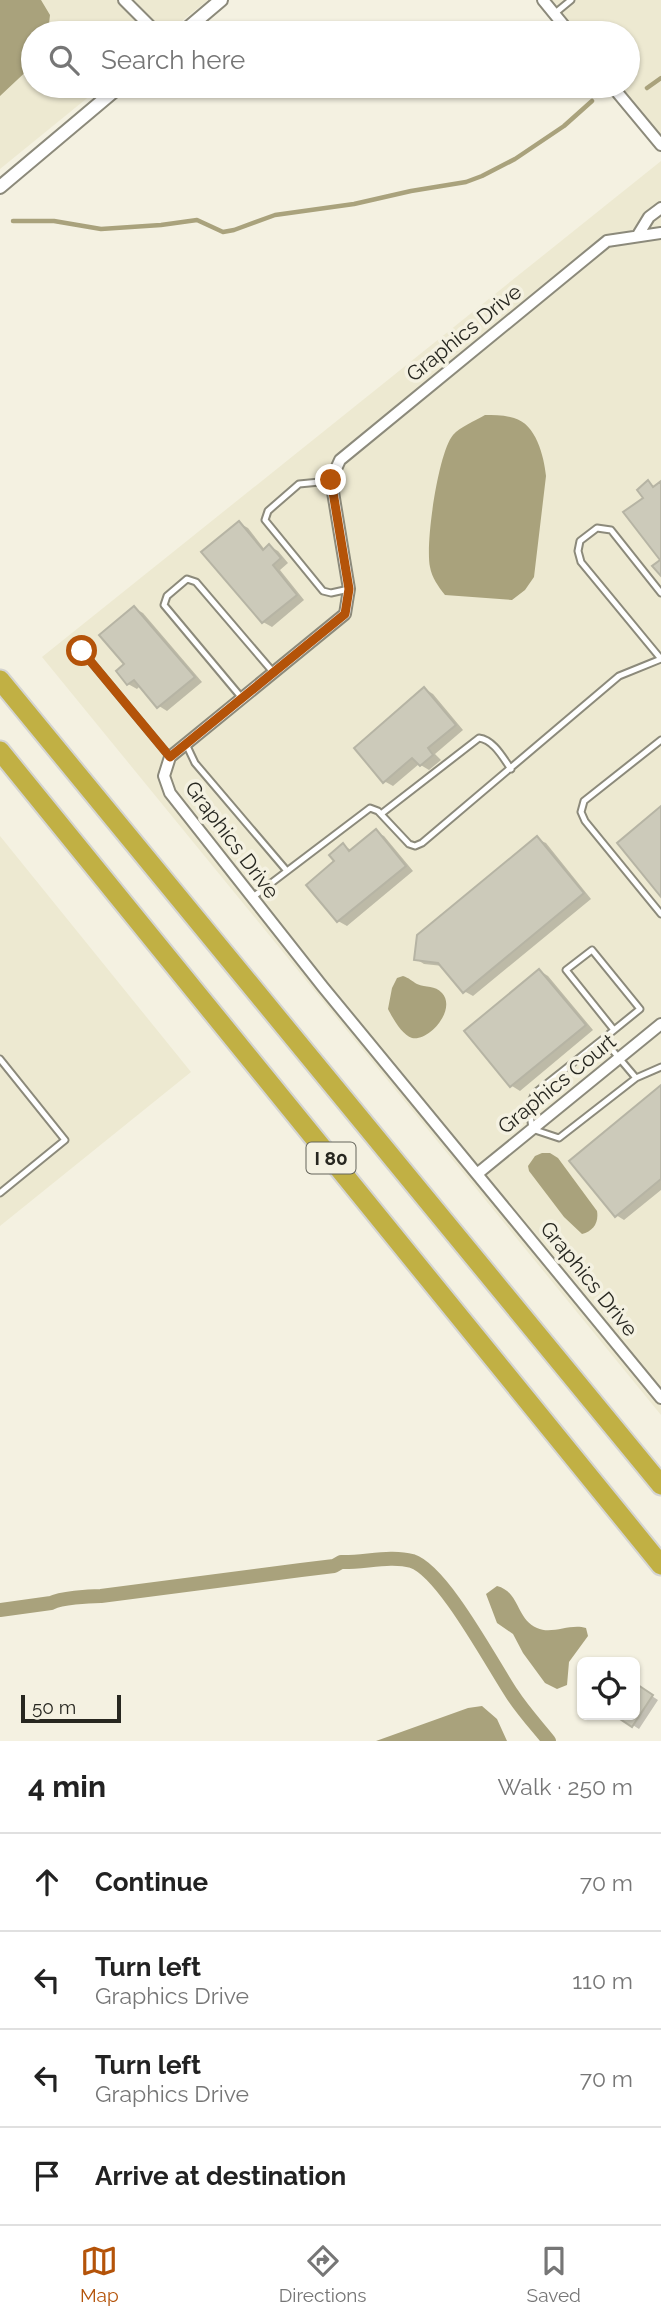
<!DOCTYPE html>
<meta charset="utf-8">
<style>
body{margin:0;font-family:Raleway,sans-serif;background:#f2f2f2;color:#222}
.controls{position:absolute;right:21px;bottom:21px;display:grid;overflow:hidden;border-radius:10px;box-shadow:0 2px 5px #0004}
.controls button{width:63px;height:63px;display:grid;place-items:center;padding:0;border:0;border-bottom:2px solid #e0e0e0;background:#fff;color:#222;font:35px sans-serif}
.scale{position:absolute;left:21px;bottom:18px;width:100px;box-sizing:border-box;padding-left:7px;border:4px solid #272720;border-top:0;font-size:19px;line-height:24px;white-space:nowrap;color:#272720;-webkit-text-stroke:5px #f4f1e1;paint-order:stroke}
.stop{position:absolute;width:21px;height:21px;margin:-16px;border:5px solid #b45309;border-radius:50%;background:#fff}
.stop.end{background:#b45309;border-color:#fff;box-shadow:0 2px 7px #0008}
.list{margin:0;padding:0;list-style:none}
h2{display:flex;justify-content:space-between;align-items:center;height:91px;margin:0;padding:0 28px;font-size:30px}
h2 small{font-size:23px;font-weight:400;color:#767676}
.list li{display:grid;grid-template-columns:46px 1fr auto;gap:21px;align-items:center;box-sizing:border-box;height:98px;padding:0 28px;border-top:2px solid #e0e0e0}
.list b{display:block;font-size:26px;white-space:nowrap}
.list p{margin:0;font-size:23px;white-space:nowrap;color:#767676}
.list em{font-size:23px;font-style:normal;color:#767676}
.icon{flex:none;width:38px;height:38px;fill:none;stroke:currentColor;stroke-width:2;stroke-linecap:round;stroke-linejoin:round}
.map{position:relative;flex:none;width:661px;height:1741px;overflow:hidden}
.search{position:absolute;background:#fff;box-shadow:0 2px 5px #0004;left:21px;right:21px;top:21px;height:77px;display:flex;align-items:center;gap:18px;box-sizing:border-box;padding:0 24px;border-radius:38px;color:#767676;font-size:26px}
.sheet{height:483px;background:#fff}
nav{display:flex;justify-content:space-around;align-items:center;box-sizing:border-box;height:98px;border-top:2px solid #e0e0e0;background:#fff;font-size:19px;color:#767676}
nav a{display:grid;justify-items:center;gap:4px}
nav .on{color:#b45309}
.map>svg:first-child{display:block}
</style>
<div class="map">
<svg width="661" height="1741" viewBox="0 0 661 1741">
<rect width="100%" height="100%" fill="#f4f1e1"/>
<path fill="#ede9d1" d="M0 0H208L167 33H33V86H102L0 169Z
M548 0H661V138L618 86H628V33H575Z
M661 161V1415L42 657Z
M0 836 191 1072 0 1226Z"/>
<path fill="#a9a27c" d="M0 0H41L50 15 48 33H33V65L0 96Z
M485 415C494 415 505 415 514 418 536 424 544 456 546 476L534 577 525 590 512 600 445 595C438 586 432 578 430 567 425 544 438 453 453 435 460 427 475 421 485 415Z
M403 976C409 978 412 981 417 984 426 988 435 985 442 993 457 1009 429 1042 412 1038 402 1035 392 1017 388 1009L392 988 397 978Z
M542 1153H550L558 1158 597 1211C599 1223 593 1231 582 1234L564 1217 529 1171 528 1166 535 1156Z
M497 1586C520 1592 516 1619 537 1628 552 1635 570 1623 586 1628L588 1636 569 1662 567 1685 557 1689 545 1683 523 1653 513 1634 497 1623 486 1594Z
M482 1706 497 1719 507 1741H376L468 1708Z"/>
<path fill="#0003" d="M239 523 248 528 265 550 269 546 278 551 288 563 280 570 304 600 272 627 263 622 204 553Z
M134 608 143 613 202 682 167 711 159 706 141 685 137 689 128 684 126 664Z
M425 689 433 694 463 730 435 754 441 760 429 770 419 764 393 786 384 781Z
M376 832 384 836 413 871 347 926 338 921 336 861 343 845 351 850Z
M537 839 546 843 591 899 473 996 464 991 443 966 424 964 416 959Z
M540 971 548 976 593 1030 520 1091 512 1086 466 1032Z
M661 1087V1190L624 1220 616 1215Z
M635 1685 658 1700 639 1729 617 1715H635Z"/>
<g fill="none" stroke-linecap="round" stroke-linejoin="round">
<path stroke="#a9a27c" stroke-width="4.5" d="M647 88 661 78
M13 221H54L101 229 161 225 197 220 223 232 234 230 275 215 354 204 411 191 466 182 482 176 515 159 564 126 592 101"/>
<path stroke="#a9a27c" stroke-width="14" d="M0 1610 51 1603C61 1598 88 1596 101 1596L301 1570 334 1566 341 1562C363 1563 390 1555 412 1561 443 1571 492 1664 512 1694 523 1711 537 1726 549 1741"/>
</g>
<path fill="#cccaba" stroke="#b6b4a4" stroke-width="2" d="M648 480 653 487 661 481V576L652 566 660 560 623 512 643 498 637 490Z
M239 521 263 550 269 544 281 558 273 565 297 595 262 623 201 552Z
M134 606 195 677 157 708 134 680 127 685 116 671 124 664 99 635Z
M424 687 456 725 428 748 433 755 420 766 412 758 383 783 354 748Z
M661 806V897L617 843Z
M376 829 406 866 337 922 306 885 334 861 329 855 343 843 349 851Z
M537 836 584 893 463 993 438 963 414 960 417 935Z
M539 969 586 1025 510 1087 464 1031Z
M661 1085V1179L615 1217 569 1161Z
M635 1683 653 1695 632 1727 614 1715H635Z"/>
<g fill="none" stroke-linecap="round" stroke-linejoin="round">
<defs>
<path id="service" d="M554 14 571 0
M330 481 299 484 268 511 265 520 323 591 331 593 349 589
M661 593 611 530 597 528 580 541 578 551 581 562 661 659
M82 651 170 757
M241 697 164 605 167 596 187 579 196 582 273 672
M661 740 584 801 581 812 585 821 661 914
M186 744 195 763 287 871
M381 814 479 738C494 740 503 758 511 769
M253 897 370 808 378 811 409 844 415 846 422 843 619 676 661 659
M603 1039 640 1009 592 950 566 970 614 1030
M0 1059 65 1140 0 1193
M636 1078 603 1039 535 1093 529 1106 532 1129 559 1138 636 1078 661 1067"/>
<path id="minor" d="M124 0 157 33
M543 0 570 33
M612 86 661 145
M661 233 607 241 340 460 331 480 349 589 345 614 170 757 164 776 170 793 323 987 661 1398
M638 235 649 217 661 208
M477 1174 661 1024"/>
<path id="tertiary" d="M182 33 221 0
M0 187 120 86"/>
<path id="motorway" d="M0 680 661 1485
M0 751 661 1565"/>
</defs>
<use href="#service" stroke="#8c8a7b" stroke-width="9"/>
<use href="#minor" stroke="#8c8a7b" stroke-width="14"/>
<use href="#tertiary" stroke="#8c8a7b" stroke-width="16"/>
<use href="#motorway" stroke="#d4d4d2" stroke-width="23"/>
<use href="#service" stroke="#fff" stroke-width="5"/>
<use href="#minor" stroke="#fff" stroke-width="10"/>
<use href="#tertiary" stroke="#fff" stroke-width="12"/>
<use href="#motorway" stroke="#c1b044" stroke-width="19"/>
</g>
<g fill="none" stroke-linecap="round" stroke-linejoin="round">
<path stroke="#b45309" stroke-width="9" d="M82 651 170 757 345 614 349 589 331 480"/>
</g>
<g text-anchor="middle" stroke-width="7" stroke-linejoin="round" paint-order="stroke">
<rect fill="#f4f1e1" stroke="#64645a" stroke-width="2" x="306.5" y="1142.5" width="49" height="31" rx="5"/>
<g font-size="19" font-weight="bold" fill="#272720">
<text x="331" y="1165">I 80</text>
</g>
<g font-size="21" fill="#272720" stroke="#f4f1e1">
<text transform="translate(464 333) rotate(-39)" y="7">Graphics Drive</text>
<text transform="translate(232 840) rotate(53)" y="7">Graphics Drive</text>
<text transform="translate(557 1084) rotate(-39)" y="7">Graphics Court</text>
<text transform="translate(589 1279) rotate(51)" y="7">Graphics Drive</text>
</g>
</g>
</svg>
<div class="controls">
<button><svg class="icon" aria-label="locate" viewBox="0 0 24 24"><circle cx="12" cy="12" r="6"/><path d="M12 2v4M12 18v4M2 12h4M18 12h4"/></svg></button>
</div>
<div class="scale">50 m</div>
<div class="stop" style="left:82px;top:651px"></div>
<div class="stop end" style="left:331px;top:480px"></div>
<div class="search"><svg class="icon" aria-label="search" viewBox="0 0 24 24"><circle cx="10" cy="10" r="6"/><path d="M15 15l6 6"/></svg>Search here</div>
</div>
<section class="sheet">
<h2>4 min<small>Walk · 250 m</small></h2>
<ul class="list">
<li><svg class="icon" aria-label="ahead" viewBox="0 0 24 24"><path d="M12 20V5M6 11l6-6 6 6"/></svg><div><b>Continue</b></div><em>70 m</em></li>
<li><svg class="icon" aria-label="left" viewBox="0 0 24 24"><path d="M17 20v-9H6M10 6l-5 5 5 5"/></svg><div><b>Turn left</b><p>Graphics Drive</p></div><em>110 m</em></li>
<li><svg class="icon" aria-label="left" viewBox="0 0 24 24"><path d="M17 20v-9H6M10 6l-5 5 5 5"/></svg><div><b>Turn left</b><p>Graphics Drive</p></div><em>70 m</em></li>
<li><svg class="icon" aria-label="arrive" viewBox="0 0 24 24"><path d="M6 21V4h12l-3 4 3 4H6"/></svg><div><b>Arrive at destination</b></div></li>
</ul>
</section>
<nav>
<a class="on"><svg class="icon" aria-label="map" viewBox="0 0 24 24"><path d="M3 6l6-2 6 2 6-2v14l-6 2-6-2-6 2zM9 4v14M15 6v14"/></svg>Map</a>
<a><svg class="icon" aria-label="directions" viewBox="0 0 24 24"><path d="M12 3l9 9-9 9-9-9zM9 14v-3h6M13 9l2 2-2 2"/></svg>Directions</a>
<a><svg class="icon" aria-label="saved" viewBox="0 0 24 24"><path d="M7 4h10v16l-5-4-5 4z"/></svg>Saved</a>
</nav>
